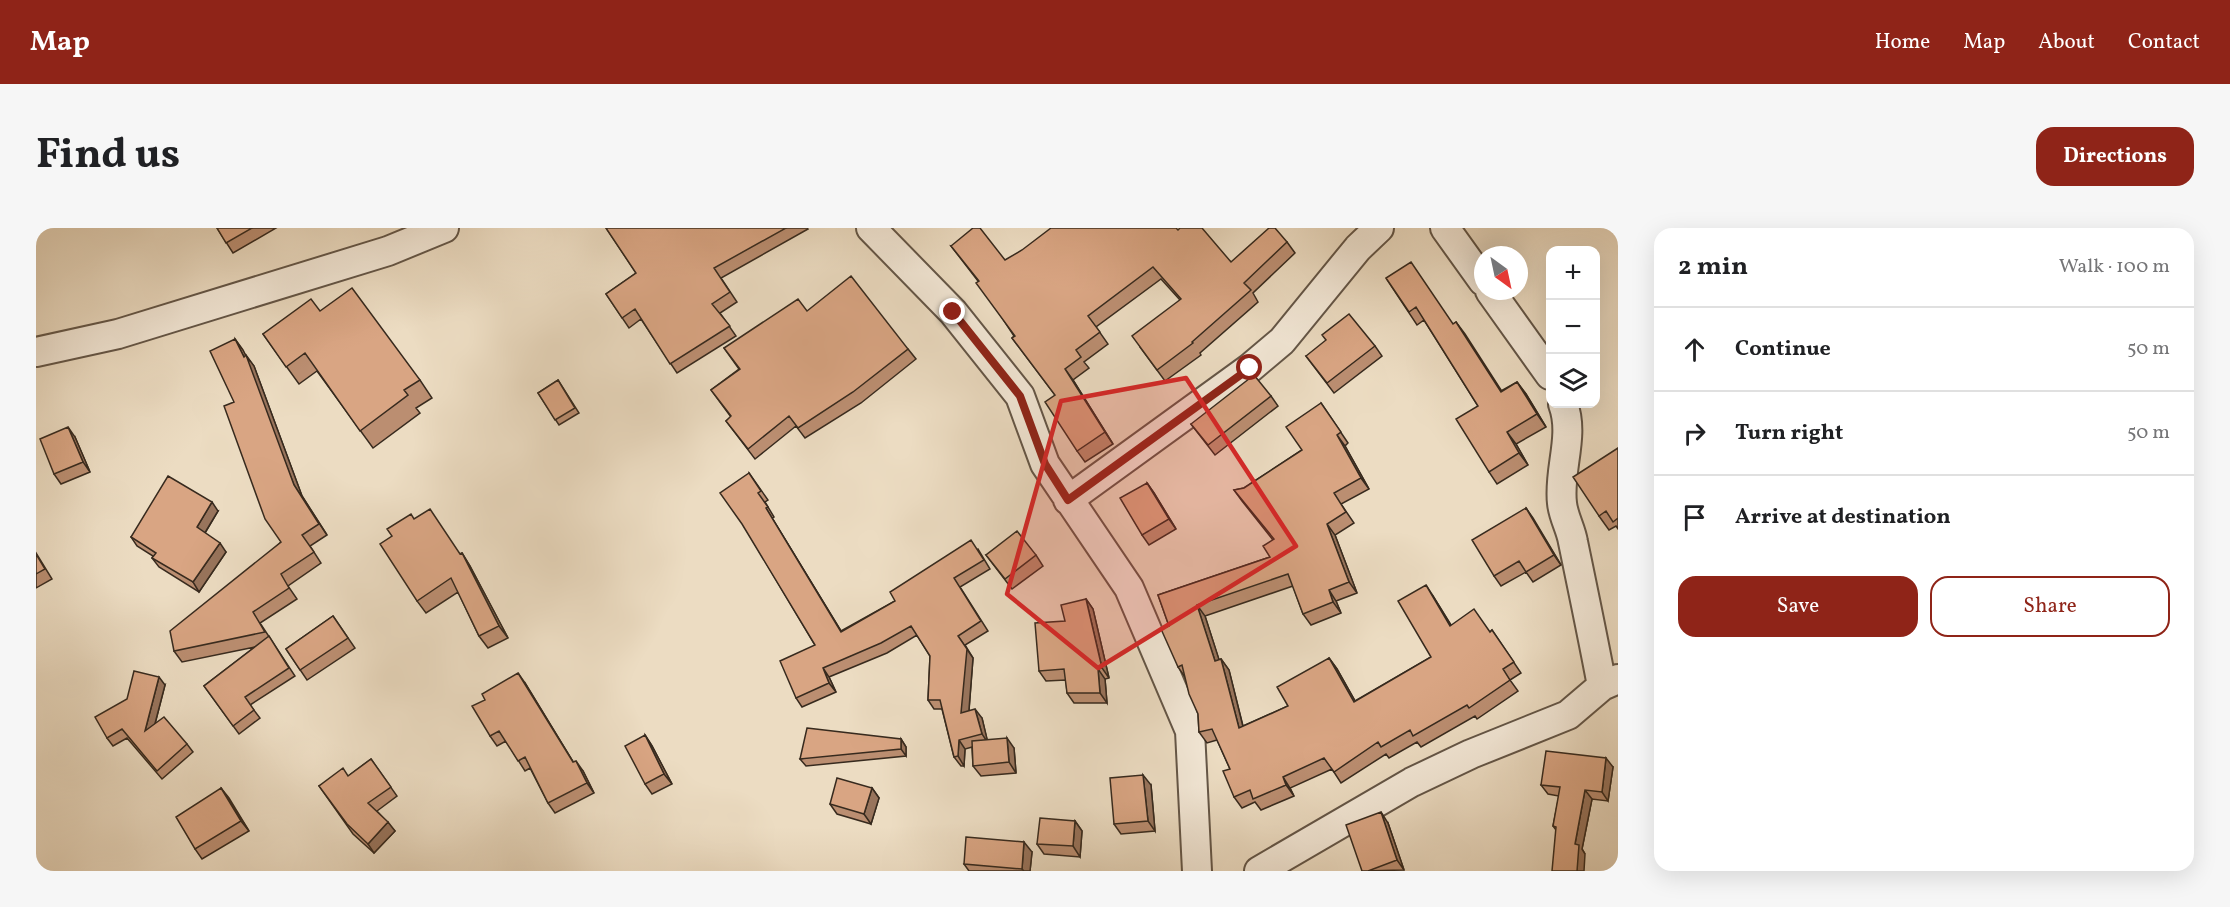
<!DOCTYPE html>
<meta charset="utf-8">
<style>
body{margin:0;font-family:Vollkorn,serif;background:#f6f6f6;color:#202124}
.controls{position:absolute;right:18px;top:18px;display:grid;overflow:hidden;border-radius:12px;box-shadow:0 6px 24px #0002}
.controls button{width:54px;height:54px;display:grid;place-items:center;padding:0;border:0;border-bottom:2px solid #e0e0e0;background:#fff;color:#202124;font:30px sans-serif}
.compass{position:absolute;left:1438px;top:18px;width:54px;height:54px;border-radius:50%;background:#fff;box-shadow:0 6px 24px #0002;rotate:147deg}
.stop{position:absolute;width:18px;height:18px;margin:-14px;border:4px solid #8f2418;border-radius:50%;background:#fff}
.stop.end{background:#8f2418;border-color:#fff;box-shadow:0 2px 6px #0008}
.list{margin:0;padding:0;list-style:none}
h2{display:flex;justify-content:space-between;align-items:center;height:78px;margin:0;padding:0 24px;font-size:26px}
h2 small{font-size:20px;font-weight:400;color:#757577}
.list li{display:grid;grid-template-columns:39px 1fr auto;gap:18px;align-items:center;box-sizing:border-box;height:84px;padding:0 24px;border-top:2px solid #e0e0e0}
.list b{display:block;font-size:22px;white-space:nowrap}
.list em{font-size:20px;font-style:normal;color:#757577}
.actions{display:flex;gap:12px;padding:18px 24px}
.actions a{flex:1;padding:14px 0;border:2px solid #8f2418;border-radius:18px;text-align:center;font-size:21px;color:#8f2418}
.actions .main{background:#8f2418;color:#fff}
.icon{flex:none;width:33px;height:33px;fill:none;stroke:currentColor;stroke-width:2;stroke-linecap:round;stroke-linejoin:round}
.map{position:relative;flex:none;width:1582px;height:643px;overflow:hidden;border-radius:18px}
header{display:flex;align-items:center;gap:36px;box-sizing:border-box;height:84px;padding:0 30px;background:#8f2418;color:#fff}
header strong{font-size:28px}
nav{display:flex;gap:33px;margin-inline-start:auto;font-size:21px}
.intro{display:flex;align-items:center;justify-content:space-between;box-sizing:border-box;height:144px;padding:0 36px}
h1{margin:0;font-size:42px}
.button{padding:15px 27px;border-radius:18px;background:#8f2418;color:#fff;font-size:21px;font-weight:700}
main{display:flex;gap:36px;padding:0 36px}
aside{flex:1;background:#fff;border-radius:18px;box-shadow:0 6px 24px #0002}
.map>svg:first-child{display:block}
</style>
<header>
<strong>Map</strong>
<nav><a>Home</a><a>Map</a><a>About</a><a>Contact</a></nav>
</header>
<div class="intro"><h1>Find us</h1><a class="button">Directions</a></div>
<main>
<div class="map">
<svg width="1582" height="643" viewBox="0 0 1582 643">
<rect width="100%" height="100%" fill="#ecdcc2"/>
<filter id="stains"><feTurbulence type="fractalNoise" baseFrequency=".00333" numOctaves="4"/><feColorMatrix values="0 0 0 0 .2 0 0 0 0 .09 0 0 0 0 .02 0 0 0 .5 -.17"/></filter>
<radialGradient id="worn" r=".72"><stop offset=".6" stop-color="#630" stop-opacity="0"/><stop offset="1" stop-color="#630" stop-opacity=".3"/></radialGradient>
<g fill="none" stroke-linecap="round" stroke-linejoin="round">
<defs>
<path id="minor" d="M835 0 917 84 984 168 1009 236 1093 360 1154 503 1161 643
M1409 0 1447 53
M1454 63 1514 147
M0 124 82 106 352 23 408 0
M1527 176C1539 208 1522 242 1526 275 1527 288 1535 301 1537 314 1547 362 1557 410 1566 458
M1032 272 1214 140 1246 113 1322 20 1343 0
M1223 643 1376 554 1435 526 1532 487 1566 458 1582 451"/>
</defs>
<use href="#minor" stroke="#645647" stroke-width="32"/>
<use href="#minor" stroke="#f3e8d7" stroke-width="28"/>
</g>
<path fill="#bb8e71" stroke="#372a1e" stroke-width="1.5" d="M181 0H240L197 25Z
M570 0H771L772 1 685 50 701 74 684 85 700 108 641 145 605 91 593 100 570 66 600 45Z
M1142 2 1195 34 1251 14 1259 25 1217 65 1222 74 1164 125 1165 127 1129 153 1104 119 1144 72 1125 51 1060 99 1072 116 1048 134 1053 140 1037 152 1077 216 1049 234 1041 223 1019 167 976 110 978 108 942 53 915 18 969 32Z
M1350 50 1417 96 1420 94 1465 163 1481 154 1490 166 1510 199 1480 216 1492 237 1461 256 1453 244 1442 178 1388 92 1381 97Z
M284 83 384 152 396 170 380 180 384 185 337 220 281 143 263 156 227 106Z
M771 83 872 121 880 131 825 175 769 210 760 198 719 231 690 193 695 189 675 162 703 141 688 120Z
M199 111 210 128 218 138 266 268 291 307 274 318 285 335 252 358 261 371 224 395 259 448 214 477 224 490 203 506 168 458 219 419 146 434 138 423 245 314 198 174Z
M1339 118 1346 128 1298 165 1270 128Z
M522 152 543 185 523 197 502 165Z
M1235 168 1242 178 1179 227 1155 196Z
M1285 175 1312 215 1309 218 1333 261 1305 276 1318 295 1299 307 1321 365 1300 373 1305 385 1275 397 1267 386 1257 358 1169 388 1183 432 1185 431 1193 442 1207 498 1252 478 1293 430 1301 441 1319 473 1395 429 1397 368 1415 397 1454 404 1456 402 1485 445 1474 452 1482 463 1441 491 1439 488 1385 519 1381 514 1353 530 1350 526 1305 555 1296 541 1254 560 1258 568 1225 582 1219 574 1206 580 1198 569 1194 541 1181 512 1171 515 1163 504 1162 486 1149 449 1142 439 1133 398 1122 367 1234 329 1237 312 1206 273 1198 262 1208 260 1266 222Z
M39 209 54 244 25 256 18 246Z
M1582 220V301L1580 298 1573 302 1563 288Z
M713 245 732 272 729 274 738 289 736 290 805 403 859 373 942 321 954 341 924 359 952 403 929 417 937 430 933 483 946 490 951 512 978 520 980 545 945 548 937 538 936 519 929 521 928 538H925L918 529 906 481H898L892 472 894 428 881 407 851 425 793 449 800 464 766 479 760 470 779 417 708 298Z
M1111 255 1118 265 1140 301 1113 317 1106 307Z
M1490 280 1525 337 1497 354 1490 344 1465 358 1458 348Z
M182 283 169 305 190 324 163 364 123 339 116 330 117 328 101 318 95 309Z
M378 291 424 326 426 325 434 338 472 410 452 420 443 408 422 364 390 385 381 373 356 308Z
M0 325 16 351 0 360Z
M950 327H1000L1007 338 976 361Z
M1050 371 1057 381 1073 450 1069 451 1071 475H1038L1031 465 1030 452 1010 453 1003 443 1029 393Z
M297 388 319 420 271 452 250 421Z
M489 455 537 534 547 543 558 565 519 585 512 575 494 540 489 543 470 513 461 518 454 508Z
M129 457 119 496 151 516 157 524 126 551 91 510 77 518 71 510Z
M609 507 616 518 636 556 616 566 609 556Z
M865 511 870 519V528L770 538 764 531Z
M335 531 361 568 341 583 359 603 338 625 317 606 283 558 312 548Z
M1577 539 1572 573 1556 571 1546 621 1549 626 1520 602 1517 598 1523 568 1512 566 1505 557Z
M1115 557 1119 603 1085 606 1078 596Z
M185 560 213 603 166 631 159 621Z
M836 560 843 570 835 596 801 586 794 576Z
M1039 593 1046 603 1044 629 1008 626 1001 616Z
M1352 595 1368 642 1326 643Z
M996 624 994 643H933L928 636Z"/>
<path fill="#98745c" stroke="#372a1e" stroke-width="1.5" d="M1420 94 1429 106 1474 176 1465 164Z
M199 111 207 122 213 134 210 127 218 138 266 268 291 307 258 257 208 129Z
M1029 141 1037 152 1077 216 1069 204Z
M1481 154 1490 166 1510 199 1501 186Z
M32 199 39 209 54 244 47 234Z
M1471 204 1480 216 1492 237 1483 225Z
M1301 207 1309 218 1333 261 1325 250Z
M1111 255 1118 265 1140 301 1133 291Z
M176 274 182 283 167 308 161 299Z
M730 280 736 290 811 413 805 404Z
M1490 280 1497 290 1525 337 1518 327Z
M1291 296 1299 307 1321 365 1313 354Z
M184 315 190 324 163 364 157 354Z
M426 325 434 338 472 410 463 398Z
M1390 357 1397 368 1422 409 1414 398Z
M1293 362 1300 373 1305 385 1297 374Z
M1050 371 1057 381 1073 450 1066 440Z
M1161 377 1169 388 1187 444 1179 433Z
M922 408 937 430 932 494 925 485Z
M1293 430 1301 441 1326 485 1318 474Z
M1185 431 1193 442 1210 511 1203 500Z
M787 440 793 449 800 464 793 455Z
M1062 441 1069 451 1071 475 1064 465Z
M482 445 489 455 544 545 537 534Z
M123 449 129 457 115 511 109 503Z
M939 481 946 490 952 515 946 506Z
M609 507 616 518 636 556 628 546Z
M971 510 978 520 980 545 973 534Z
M865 511 870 519V528L865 521Z
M923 512 929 521 928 538 922 528Z
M1570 530 1577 539 1572 573 1566 564Z
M540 533 547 543 558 565 551 555Z
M1107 547 1115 557 1119 603 1112 593Z
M1247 549 1254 560 1258 568 1250 557Z
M185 560 193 570 213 603 205 593Z
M836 560 843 570 835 596 828 586Z
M1549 562 1556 571 1546 621 1549 626 1548 643H1541L1539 616Z
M1345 584 1352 595 1368 642 1361 632Z
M1039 593 1046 603 1044 629 1037 618Z
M352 594 359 603 338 625 332 616Z
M988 614 996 624 994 643H988L986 641Z"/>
<path fill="#d9a583" stroke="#372a1e" stroke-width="1.5" d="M181 0H216L190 15Z
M570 0H750L678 40 694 64 676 76 694 98 634 136 599 81 586 90 570 66 600 45Z
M937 0H944L969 32 986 22 1015 0H1140L1142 2 1144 0H1166L1195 34 1233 0H1239L1251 14 1208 55 1215 62 1156 114 1157 115 1121 142 1096 108 1145 71 1117 39 1052 88 1064 104 1040 122 1045 129 1029 141 1069 204 1041 223 1009 174 1019 167 976 110 979 108 940 55 943 53 915 18Z
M1375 34 1417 96 1420 94 1465 164 1481 154 1501 186 1471 204 1483 225 1453 244 1420 191 1442 178 1380 79 1373 84 1350 50Z
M815 48 872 121 817 164 762 200 753 188 712 221 690 193 695 188 675 162 704 141 688 120 762 71 771 83Z
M316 60 384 152 368 162 372 167 324 203 269 125 250 139 227 106 275 71 284 83Z
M1313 86 1339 118 1291 155 1270 128 1290 112 1286 107Z
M199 111 208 129 210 127 258 257 283 296 266 307 278 324 245 346 253 360 217 384 229 404 138 423 134 403 245 314 229 291 188 178 198 174 174 123Z
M1218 147 1235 168 1172 217 1155 196Z
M522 152 539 180 519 192 502 165Z
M1285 175 1305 204 1301 207 1325 250 1298 265 1310 284 1291 296 1313 354 1293 362 1297 374 1267 386 1252 346 1161 377 1179 433 1185 431 1203 500 1252 478 1241 459 1293 430 1318 474 1395 429 1362 373 1390 357 1414 398 1438 381 1454 404 1456 402 1478 434 1467 441 1474 452 1433 480 1431 477 1377 508 1374 502 1345 519 1342 514 1298 544 1288 530 1247 549 1250 557 1217 571 1214 562 1198 569 1187 543 1194 541 1176 501 1163 504 1162 486 1153 466 1146 437 1142 439 1125 401 1133 398 1122 367 1234 329 1227 318 1238 311 1198 262 1208 260 1266 222 1250 199Z
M32 199 47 234 18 246 4 211Z
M1582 220V290L1577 294 1570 283 1563 288 1537 249Z
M713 245 725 263 722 265 732 279 730 280 805 404 859 373 854 364 935 312 948 332 918 350 945 393 922 408 931 421 925 485 939 481 946 506 923 512 922 528 918 529 904 472H892L894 428 875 398 845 415 787 440 793 455 760 470 744 433 779 417 706 296 684 265Z
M132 248 176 274 161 299 184 315 157 354 116 330 120 325 95 309Z
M1111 255 1133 291 1106 307 1084 270Z
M1490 280 1518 327 1490 344 1483 333 1458 348 1436 312Z
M394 281 424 326 426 325 463 398 443 408 415 350 381 373 344 316 356 308 351 301 375 286 378 291Z
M981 303 1000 327 969 351 950 327Z
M0 326 9 341 0 346Z
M1050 371 1066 440 1062 441 1064 465H1031L1028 441 1003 443 999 395 1029 393 1025 377Z
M297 388 312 410 264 442 250 421Z
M233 408 253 440 209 469 218 482 197 498 168 458Z
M98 443 123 449 109 503 128 489 151 516 121 543 86 501 71 510 59 489 91 471Z
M482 445 537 534 540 533 551 555 512 575 489 529 482 533 463 503 454 508 436 478 449 472 446 466Z
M771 500 865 511V521L764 531Z
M609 507 628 546 609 556 589 518Z
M971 510 973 534 937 538 936 513Z
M1510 523 1570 530 1566 564 1549 562 1539 616 1543 617 1541 643H1516L1520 599 1517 598 1524 559 1505 557Z
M335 531 355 559 332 575 352 594 332 616 311 596 283 558 307 540 312 548Z
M1107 547 1112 593 1078 596 1074 550Z
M801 550 836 560 828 586 794 576Z
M185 560 205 593 159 621 140 589Z
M1345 584 1361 632 1332 643H1326L1310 597Z
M1004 590 1039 593 1037 618 1001 616Z
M930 609 988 614 986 641 928 636Z"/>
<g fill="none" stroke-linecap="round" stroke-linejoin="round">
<path stroke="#8f2418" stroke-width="8" d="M917 84 984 168 1009 236 1032 272 1214 140"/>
</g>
<path fill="#d62828" fill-opacity="0.2" stroke="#d62828" stroke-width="4.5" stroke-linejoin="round" d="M1150 150 1260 318 1062 440 971 366 1025 173Z"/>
<rect width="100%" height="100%" filter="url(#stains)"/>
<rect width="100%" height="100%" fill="url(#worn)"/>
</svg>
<div class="controls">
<button>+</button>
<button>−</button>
<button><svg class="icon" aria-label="layers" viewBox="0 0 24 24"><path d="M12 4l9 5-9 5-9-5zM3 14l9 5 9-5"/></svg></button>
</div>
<svg class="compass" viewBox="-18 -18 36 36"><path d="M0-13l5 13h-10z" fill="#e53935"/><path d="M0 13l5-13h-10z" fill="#757577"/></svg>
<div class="stop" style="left:1214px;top:140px"></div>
<div class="stop end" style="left:917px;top:84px"></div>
</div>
<aside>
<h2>2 min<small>Walk · 100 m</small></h2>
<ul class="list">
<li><svg class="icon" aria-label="ahead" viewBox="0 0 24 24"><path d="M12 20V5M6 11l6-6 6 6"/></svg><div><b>Continue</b></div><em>50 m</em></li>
<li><svg class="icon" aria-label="right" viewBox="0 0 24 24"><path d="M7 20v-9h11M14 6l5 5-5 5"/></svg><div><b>Turn right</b></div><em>50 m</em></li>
<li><svg class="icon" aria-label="arrive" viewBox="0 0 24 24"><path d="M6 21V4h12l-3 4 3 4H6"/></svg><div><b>Arrive at destination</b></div></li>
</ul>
<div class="actions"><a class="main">Save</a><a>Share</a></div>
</aside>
</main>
